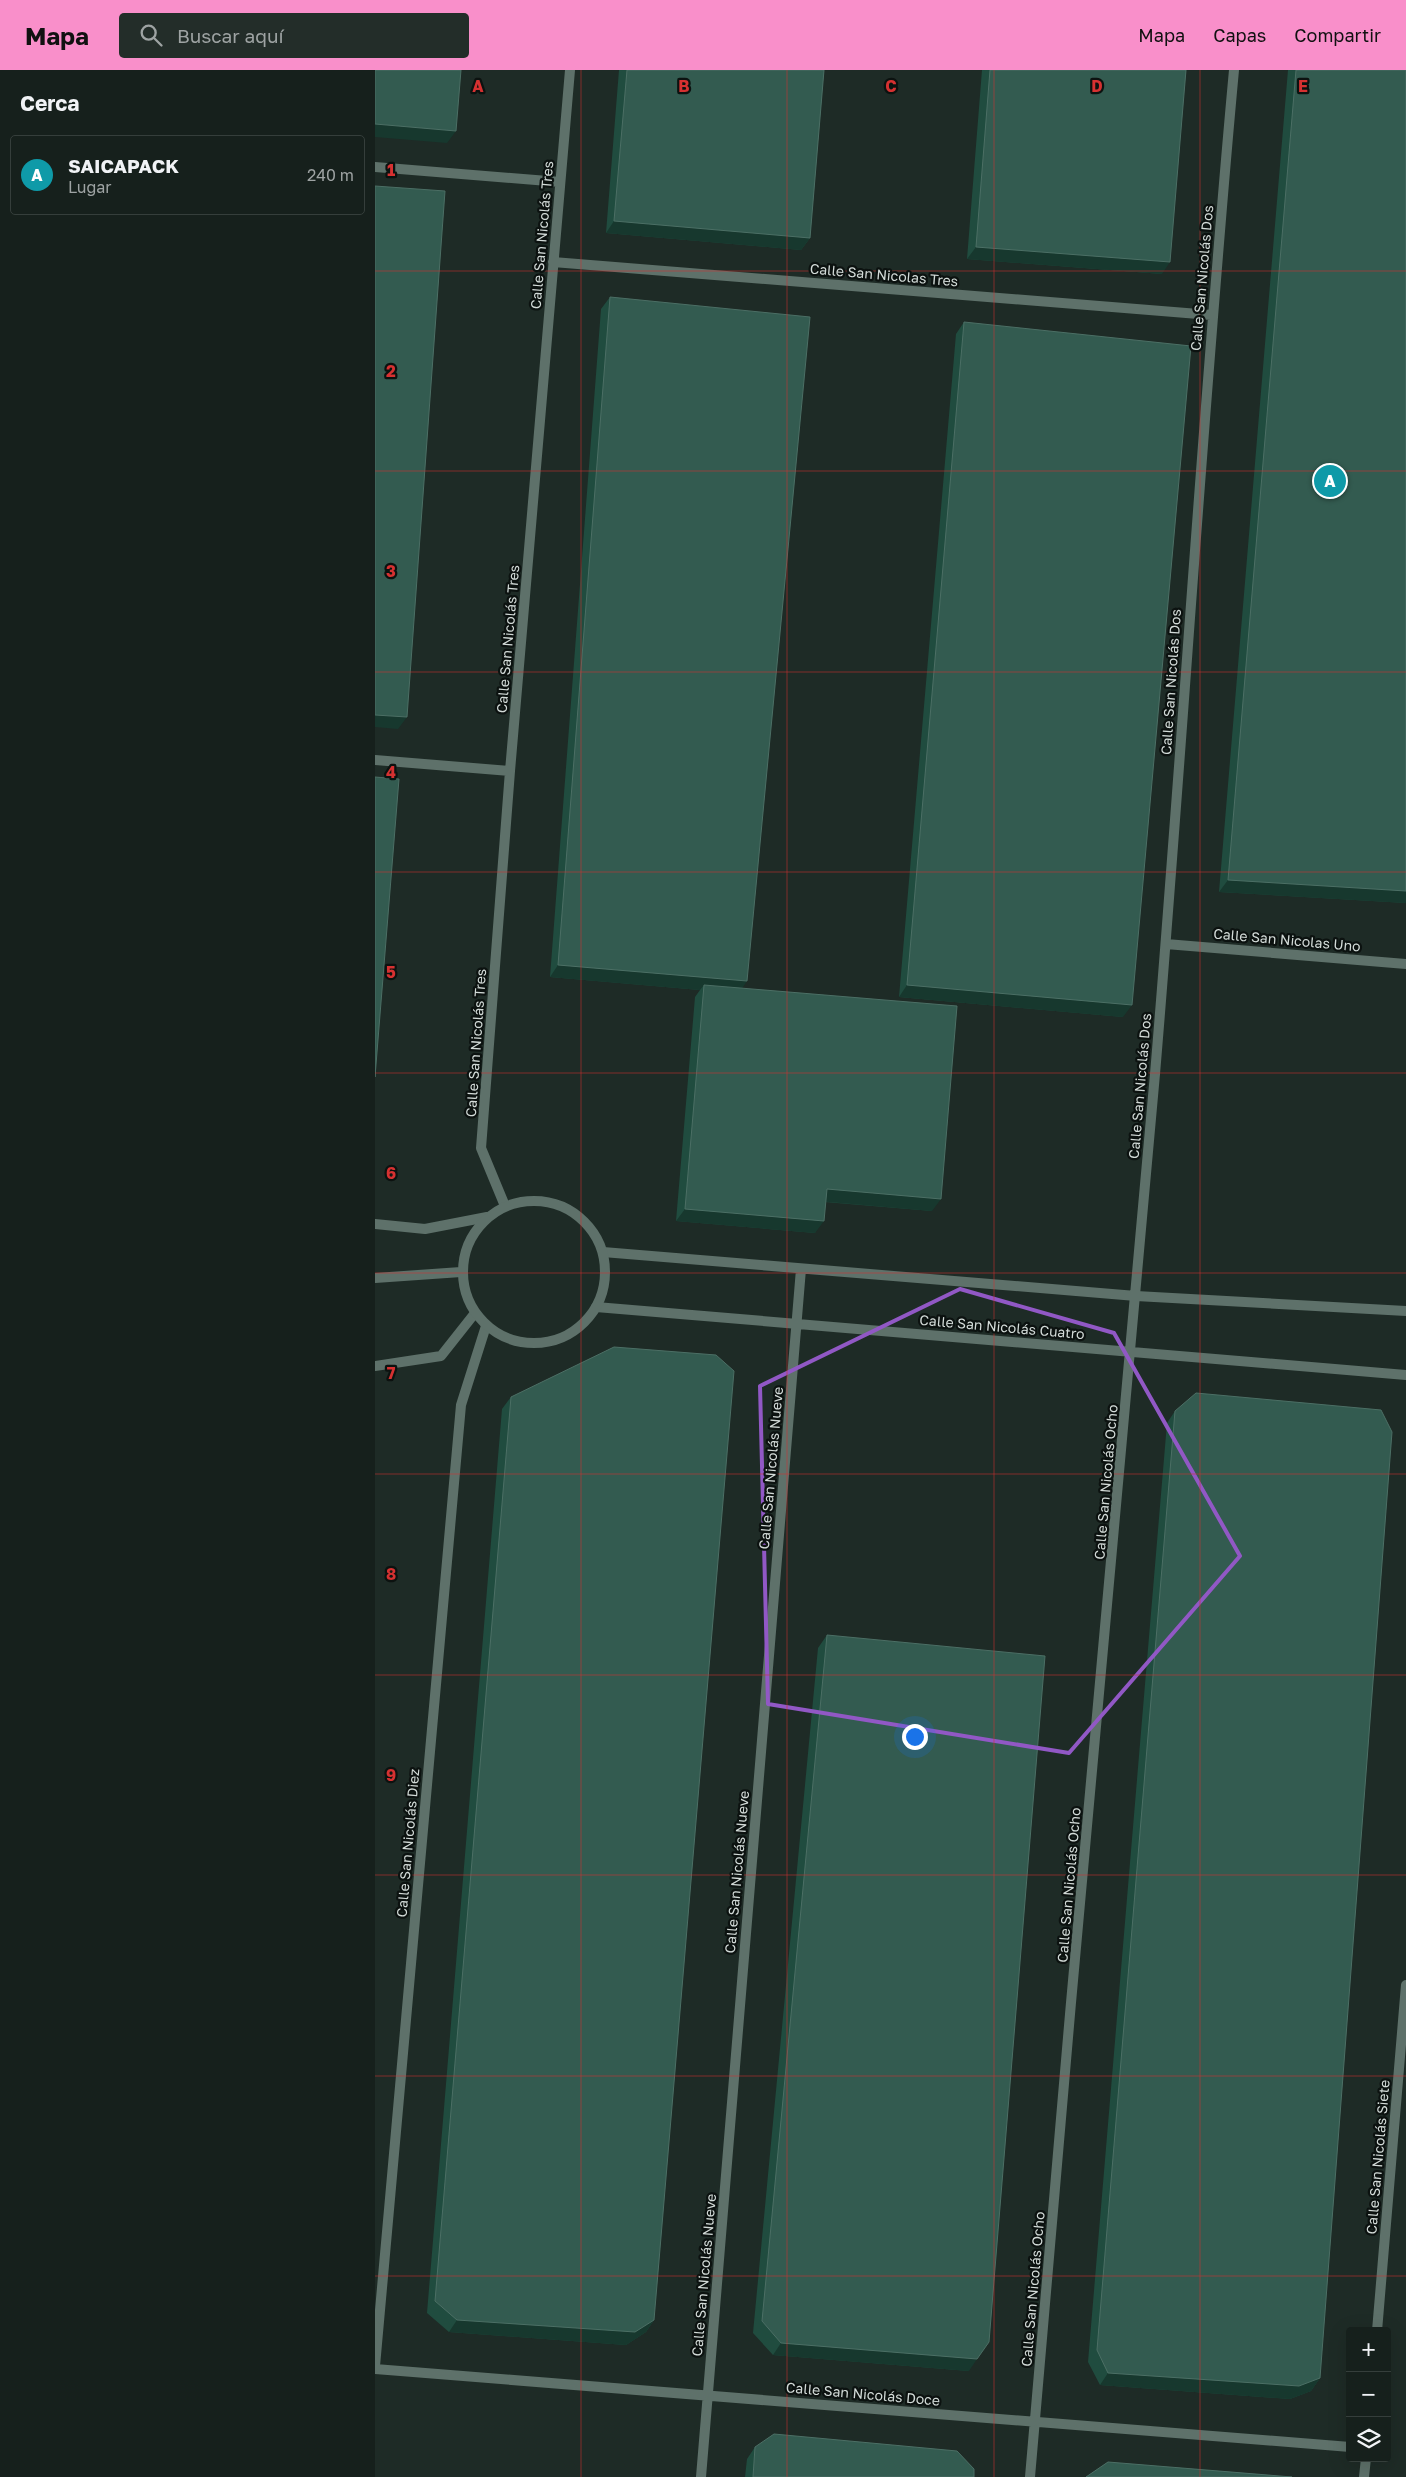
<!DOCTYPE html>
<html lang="es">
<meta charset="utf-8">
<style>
body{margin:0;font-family:"Golos Text",sans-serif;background:#232d29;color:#f1f3f6}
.controls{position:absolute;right:15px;bottom:15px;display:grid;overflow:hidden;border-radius:5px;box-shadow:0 5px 20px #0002}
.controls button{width:45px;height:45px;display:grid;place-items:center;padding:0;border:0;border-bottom:1px solid #353e3b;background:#16201c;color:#f1f3f6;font:25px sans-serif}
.you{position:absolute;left:539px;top:1666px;width:18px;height:18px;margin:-12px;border:4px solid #fff;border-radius:50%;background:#1a73e8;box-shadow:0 0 0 8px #1a73e833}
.badge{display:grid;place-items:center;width:32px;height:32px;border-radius:50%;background:#f98fca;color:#fff;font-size:16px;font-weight:700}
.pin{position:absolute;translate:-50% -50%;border:2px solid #fff;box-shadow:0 1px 5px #0006}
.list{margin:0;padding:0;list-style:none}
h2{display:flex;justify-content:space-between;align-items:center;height:65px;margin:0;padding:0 20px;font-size:21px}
h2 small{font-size:16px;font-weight:400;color:#9ea3a3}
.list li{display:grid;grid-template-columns:32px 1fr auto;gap:15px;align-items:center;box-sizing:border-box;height:80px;margin:0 10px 10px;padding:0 10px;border:1px solid #353e3b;border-radius:5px}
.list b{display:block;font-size:19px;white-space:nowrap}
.list p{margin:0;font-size:16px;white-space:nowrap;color:#9ea3a3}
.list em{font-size:16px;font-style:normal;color:#9ea3a3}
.icon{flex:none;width:28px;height:28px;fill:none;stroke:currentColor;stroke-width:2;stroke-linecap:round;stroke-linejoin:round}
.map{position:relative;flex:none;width:1031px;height:2407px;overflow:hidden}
header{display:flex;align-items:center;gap:30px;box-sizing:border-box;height:70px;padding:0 25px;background:#f98fca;color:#111}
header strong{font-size:24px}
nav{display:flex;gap:28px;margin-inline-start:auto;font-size:18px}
.search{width:350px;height:45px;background:#232d29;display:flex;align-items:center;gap:12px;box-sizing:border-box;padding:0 18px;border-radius:5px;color:#9ea3a3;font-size:19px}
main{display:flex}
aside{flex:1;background:#16201c}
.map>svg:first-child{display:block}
</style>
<header>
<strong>Mapa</strong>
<div class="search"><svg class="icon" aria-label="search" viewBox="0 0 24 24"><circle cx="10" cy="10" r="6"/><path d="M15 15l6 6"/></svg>Buscar aquí</div>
<nav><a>Mapa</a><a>Capas</a><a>Compartir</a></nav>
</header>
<main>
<aside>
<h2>Cerca<small></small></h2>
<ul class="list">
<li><span class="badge" style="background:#0f9aa8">A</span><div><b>SAICAPACK</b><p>Lugar</p></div><em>240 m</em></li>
</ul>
</aside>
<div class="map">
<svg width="1031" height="2407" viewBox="0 0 1031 2407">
<rect width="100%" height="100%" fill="#1e2b26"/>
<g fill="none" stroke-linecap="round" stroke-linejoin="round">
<path stroke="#5e716a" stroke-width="10" d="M0 97 185 112
M178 192 836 245
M0 690 135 701
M791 874 1031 894
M130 1136 106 1078 135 701 195 0
M0 1154 50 1159 112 1147
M228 1182 761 1226 1031 1241
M221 1237 1031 1305
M0 1296 66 1286 100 1243
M1002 2261 1031 1915
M0 2296 86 1335 111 1256
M0 2299 975 2377
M326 2407 426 1199
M655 2407C693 1939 740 1472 780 1004 808 670 828 334 859 0
M989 2407 991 2388"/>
<path stroke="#5e716a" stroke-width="10" d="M88 1202a71 71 0 1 1 142 0a71 71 0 1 1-142 0Z
M0 1208 86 1202"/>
</g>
<path fill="#204c3f" d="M244 0H449L435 168 426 180 231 163Z
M607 0H811L787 204 592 189Z
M913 0H1031V833L844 822Z
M235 227 367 918 557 1141 450 1132 440 1163 301 1151 320 927 325 920 175 907 226 239Z
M589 252 748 947 524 927 581 264Z
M136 1327 279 2250 271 2262 251 2275 74 2262 52 2243 127 1339Z
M800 1341 945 2308 936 2321 915 2329 725 2315 713 2292 792 1353Z
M452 1565 594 2301 398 2285 378 2263 443 1578Z
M380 2377 599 2407H370L372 2389Z"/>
<path fill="#17382e" d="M0 54 81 61 72 73 0 67Z
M239 151 435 168 426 180 231 163Z
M601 177 795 192 787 204 592 189Z
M0 645 32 647 23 659 0 657Z
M853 810 1031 821V833L844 822Z
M183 895 372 911 364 923 329 915 325 920 175 907Z
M532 915 757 935 748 947 524 927Z
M452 1119 566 1129 557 1141 443 1131Z
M310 1139 449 1151 440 1163 301 1151Z
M82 2250H279L271 2262 251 2275 74 2262Z
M406 2273 602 2289 594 2301 398 2285Z
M733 2303 945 2308 936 2321 915 2329 725 2315Z"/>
<path fill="#335b50" stroke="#4c6f65" d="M0 0H86L81 61 0 54Z
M252 0H449L435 168 239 151Z
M615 0H811L795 192 601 177Z
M921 0H1031V821L853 810Z
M0 116 70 121 32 647 0 645Z
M235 227 435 247 372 911 183 895Z
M589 252 816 276 757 935 532 915Z
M0 707 24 709 0 1007Z
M329 915 582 936 566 1129 452 1119 449 1151 310 1139Z
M239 1277 341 1285 359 1301 279 2250 260 2262 82 2250 60 2231 136 1327Z
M821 1323 1006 1340 1017 1362 945 2308 924 2316 733 2303 722 2280 800 1341Z
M452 1565 670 1586 614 2272 602 2289 406 2273 387 2251Z
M399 2364 582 2381 599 2399V2407H378L380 2377Z
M733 2392 917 2407H711Z"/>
<path fill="none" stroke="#9158c5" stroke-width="4" stroke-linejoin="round" d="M585 1219 739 1263 865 1486 694 1683 393 1634 385 1316Z"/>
<path fill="none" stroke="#d63131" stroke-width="1" stroke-opacity="0.55" d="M206 0V2407M412 0V2407M619 0V2407M825 0V2407M0 201H1031M0 401H1031M0 602H1031M0 802H1031M0 1003H1031M0 1203H1031M0 1404H1031M0 1605H1031M0 1805H1031M0 2006H1031M0 2206H1031"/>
<g text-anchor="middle" stroke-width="4.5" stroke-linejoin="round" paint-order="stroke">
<g font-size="14" fill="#d3dbd8" stroke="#0c1210">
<text transform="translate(167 165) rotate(-85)" y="5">Calle San Nicolás Tres</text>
<text transform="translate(509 205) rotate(5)" y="5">Calle San Nicolas Tres</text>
<text transform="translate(827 208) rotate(-85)" y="5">Calle San Nicolás Dos</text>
<text transform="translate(133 569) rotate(-85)" y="5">Calle San Nicolás Tres</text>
<text transform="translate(796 612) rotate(-86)" y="5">Calle San Nicolás Dos</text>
<text transform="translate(912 870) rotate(5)" y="5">Calle San Nicolas Uno</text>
<text transform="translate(101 973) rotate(-86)" y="5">Calle San Nicolás Tres</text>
<text transform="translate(765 1016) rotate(-85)" y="5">Calle San Nicolás Dos</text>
<text transform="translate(627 1257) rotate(5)" y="5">Calle San Nicolás Cuatro</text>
<text transform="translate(396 1398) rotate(-85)" y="5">Calle San Nicolás Nueve</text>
<text transform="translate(731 1412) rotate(-85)" y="5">Calle San Nicolás Ocho</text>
<text transform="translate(33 1773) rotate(-85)" y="5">Calle San Nicolás Diez</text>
<text transform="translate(362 1802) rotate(-85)" y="5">Calle San Nicolás Nueve</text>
<text transform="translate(694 1815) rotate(-85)" y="5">Calle San Nicolás Ocho</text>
<text transform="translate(1003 2087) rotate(-85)" y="5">Calle San Nicolás Siete</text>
<text transform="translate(329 2205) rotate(-85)" y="5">Calle San Nicolás Nueve</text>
<text transform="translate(658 2219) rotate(-85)" y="5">Calle San Nicolás Ocho</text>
<text transform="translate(488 2324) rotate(5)" y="5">Calle San Nicolás Doce</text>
</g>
</g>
<g font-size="16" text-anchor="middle" font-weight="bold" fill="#d63131" stroke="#0c1210" stroke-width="4.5" stroke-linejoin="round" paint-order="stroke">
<text x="103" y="22">A</text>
<text x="309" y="22">B</text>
<text x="516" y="22">C</text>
<text x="722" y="22">D</text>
<text x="928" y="22">E</text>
<text x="16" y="106">1</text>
<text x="16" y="307">2</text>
<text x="16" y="507">3</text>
<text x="16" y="708">4</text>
<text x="16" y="908">5</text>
<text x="16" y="1109">6</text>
<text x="16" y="1309">7</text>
<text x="16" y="1510">8</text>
<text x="16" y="1711">9</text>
</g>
</svg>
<div class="controls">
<button>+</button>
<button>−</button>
<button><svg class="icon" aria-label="layers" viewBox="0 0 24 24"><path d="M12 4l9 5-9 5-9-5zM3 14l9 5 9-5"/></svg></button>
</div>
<div class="you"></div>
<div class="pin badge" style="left:955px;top:411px;background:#0f9aa8">A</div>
</div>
</main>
